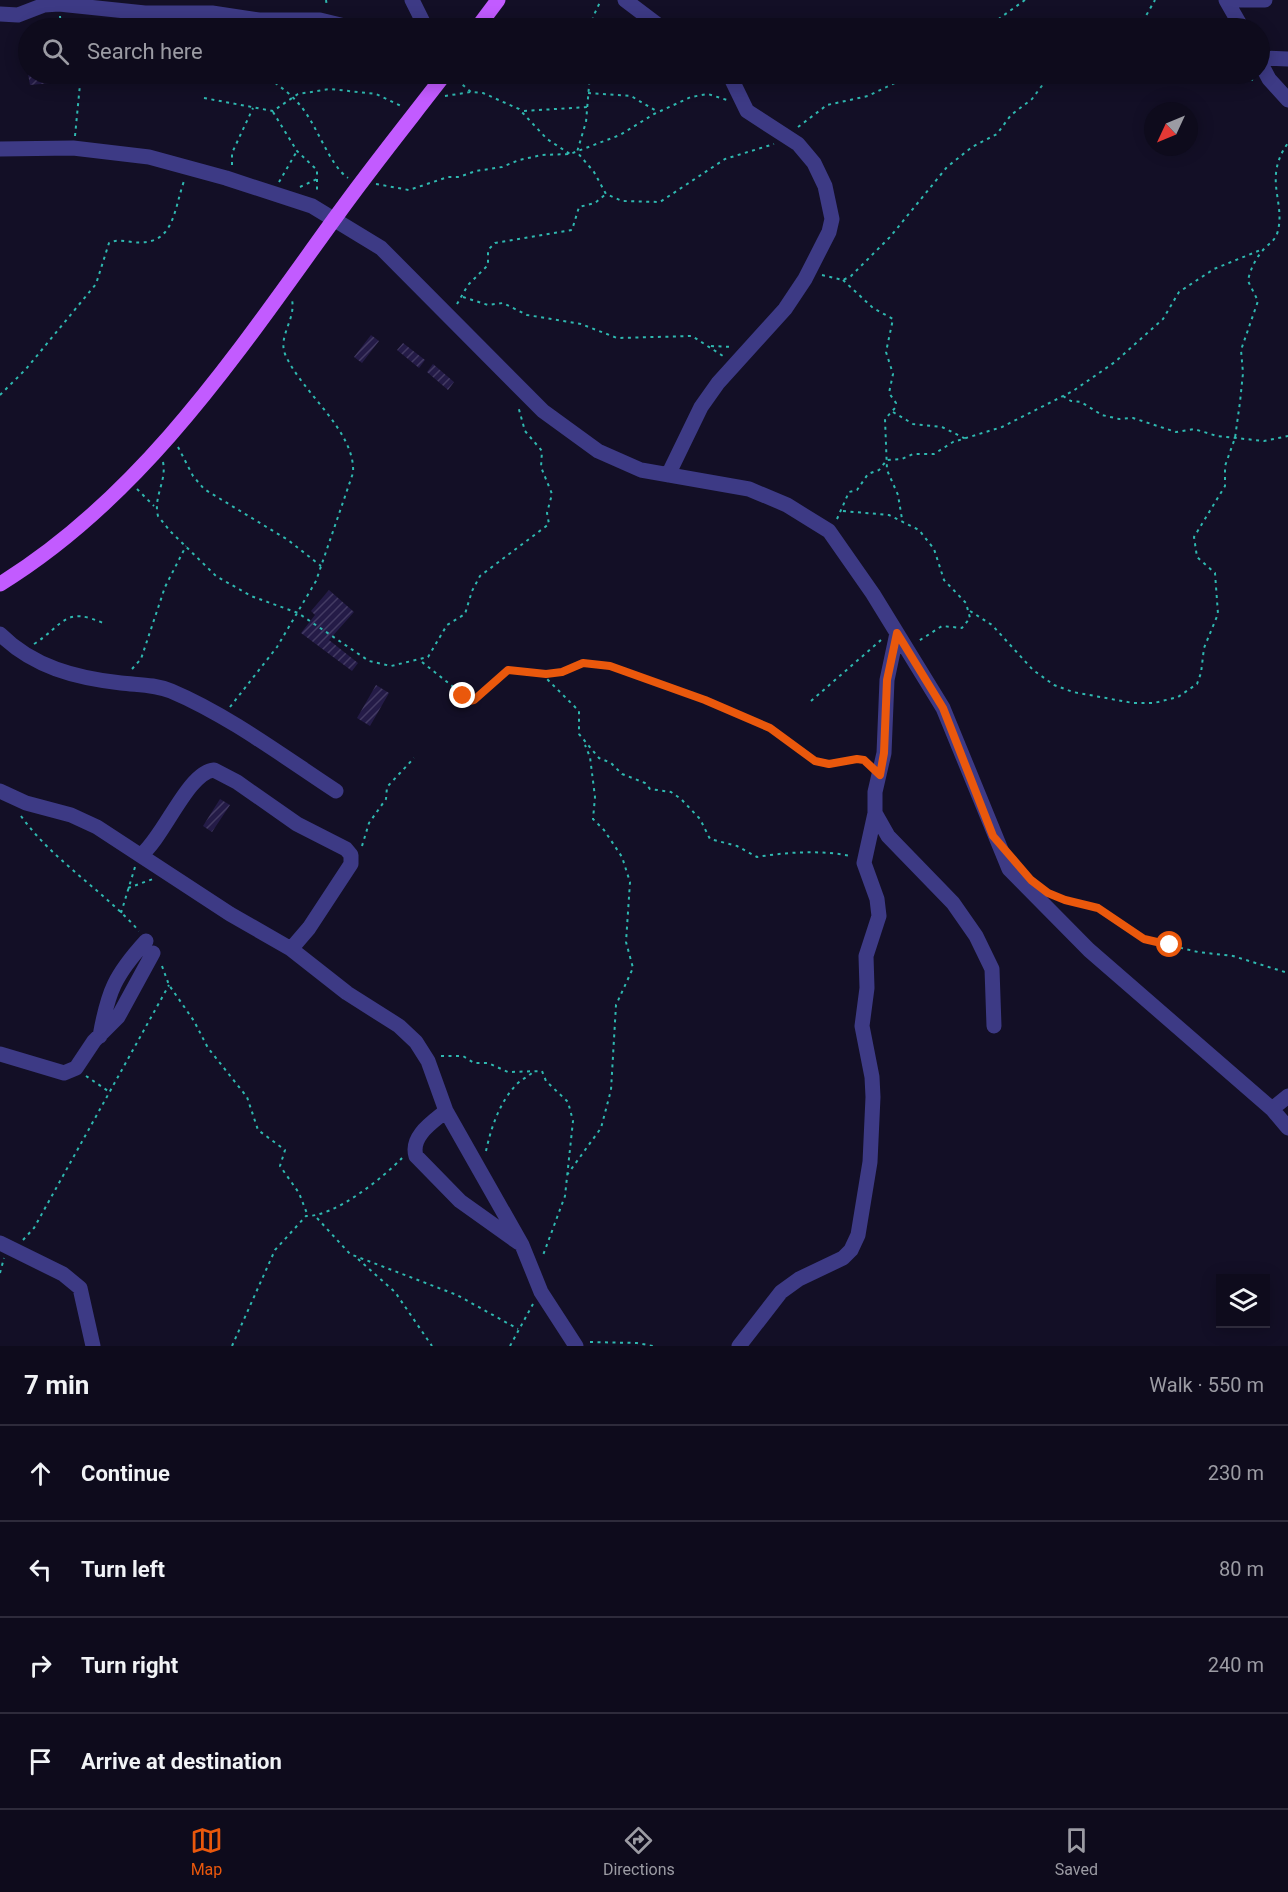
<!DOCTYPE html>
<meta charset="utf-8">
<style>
body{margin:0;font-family:Roboto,sans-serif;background:#171425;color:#f1f3f6}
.controls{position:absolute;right:18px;bottom:18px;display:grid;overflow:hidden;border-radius:0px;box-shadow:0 3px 15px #0003}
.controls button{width:54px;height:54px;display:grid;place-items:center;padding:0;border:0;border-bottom:2px solid #2e2b3b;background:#0e0b1c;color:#f1f3f6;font:30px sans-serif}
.compass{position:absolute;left:1144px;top:102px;width:54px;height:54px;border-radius:50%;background:#0e0b1c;box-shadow:0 3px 15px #0003;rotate:226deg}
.stop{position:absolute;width:18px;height:18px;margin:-14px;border:4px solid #ea580c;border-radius:50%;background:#fff}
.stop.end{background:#ea580c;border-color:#fff;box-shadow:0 2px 6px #0008}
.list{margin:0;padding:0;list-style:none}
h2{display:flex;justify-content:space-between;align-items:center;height:78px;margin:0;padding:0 24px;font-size:26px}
h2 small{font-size:20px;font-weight:400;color:#9b9ba3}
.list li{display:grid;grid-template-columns:39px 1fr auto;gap:18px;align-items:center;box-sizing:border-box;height:96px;padding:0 24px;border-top:2px solid #2e2b3b}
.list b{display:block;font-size:22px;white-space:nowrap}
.list em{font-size:20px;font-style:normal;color:#9b9ba3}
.icon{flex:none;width:33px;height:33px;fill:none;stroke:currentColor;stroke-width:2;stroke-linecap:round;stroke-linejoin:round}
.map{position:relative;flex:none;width:1288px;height:1346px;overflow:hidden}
.search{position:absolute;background:#0e0b1c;box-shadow:0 3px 15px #0003;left:18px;right:18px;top:18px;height:66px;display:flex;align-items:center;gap:15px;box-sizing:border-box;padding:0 21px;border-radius:33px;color:#9b9ba3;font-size:22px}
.sheet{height:462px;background:#0e0b1c}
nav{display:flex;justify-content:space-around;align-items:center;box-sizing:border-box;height:84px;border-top:2px solid #2e2b3b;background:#0e0b1c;font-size:16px;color:#9b9ba3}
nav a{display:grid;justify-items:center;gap:3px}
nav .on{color:#ea580c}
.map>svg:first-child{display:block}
</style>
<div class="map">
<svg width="1288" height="1346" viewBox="0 0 1288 1346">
<defs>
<pattern id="building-hatch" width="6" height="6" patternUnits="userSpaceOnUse" patternTransform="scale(1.5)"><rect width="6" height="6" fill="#241b47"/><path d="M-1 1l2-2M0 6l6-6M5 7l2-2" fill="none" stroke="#433b63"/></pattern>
</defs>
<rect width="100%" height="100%" fill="#130f26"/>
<path fill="url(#building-hatch)" d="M28 74H74V81L30 85Z
M371 335 379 341 362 363 354 357Z
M403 343 425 360 419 368 397 350Z
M433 364 454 382 448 390 427 372Z
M329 590 354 612 329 640 358 663 352 671 301 633 315 615 311 611Z
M376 685 389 693 370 726 357 718Z
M220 799 230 805 212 832 203 826Z"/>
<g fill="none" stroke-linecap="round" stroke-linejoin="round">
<path stroke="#2fb8b0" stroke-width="2" stroke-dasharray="3 4.5" stroke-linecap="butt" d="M326 0 327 7
M60 16 61 28
M592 28 593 17 601 0
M986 28 1025 0
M1139 28 1155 0
M263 74C275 83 289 92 299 104 317 124 329 165 348 178
M590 74 586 122 577 152 594 172 606 194 622 201 660 202 725 159 774 144
M1236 74 1253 80
M457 80 471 92
M588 93 631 96 658 112
M445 96 471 92 483 93 519 109 547 139 570 154
M204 98 273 111 298 94 330 89 376 94 401 106
M524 111 587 107
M273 112 297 151 317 170V192
M798 127 827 105 868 96 913 74
M75 136 81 74
M232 165V153L253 108
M279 182 297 151
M376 184 409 190 448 177H459L476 171 502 167 519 160 542 155 570 154 620 135 654 114 691 97 708 94 727 100
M300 187 319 178
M822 275 843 280 851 276 890 237 947 167 972 147 997 134 1011 115 1032 99 1044 83 1059 74
M843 280 873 308 893 319 886 352 893 374 889 393 896 403 895 408 885 419 887 470 898 495 902 519
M463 297 488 305 503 303 527 315 581 324 617 338 692 336 723 356
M457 304 468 285 488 265V250L495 243 572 230 579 207 595 203 606 194
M711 346 733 347
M0 395 26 369 96 284 109 243C116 239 124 241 132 242 174 247 173 213 184 181
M1063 396 1071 401 1081 402 1102 415 1119 419 1133 418 1176 432 1194 429 1217 436 1264 441 1288 436
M893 412 913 424 942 427 968 440
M178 447 193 476 204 489 288 540 321 566
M163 462C167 481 153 497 158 516L170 531 216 576 251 596 298 613 369 661 391 666 428 657 447 625 465 614 472 591 480 576 549 524 547 513 552 494 541 467 542 451 525 431 518 406
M137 489 154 506
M843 511 889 515 919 530 934 549 944 580 966 603 970 618 962 628 942 626 917 642
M837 519 849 492 857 490 868 474 879 470 887 460 902 459 913 454H934L953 442 1002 427 1073 391 1115 362 1163 319 1179 292 1214 269 1263 249
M970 611 992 625 1033 670 1054 685 1073 692 1133 703H1154L1178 697 1197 684 1201 673 1204 648 1218 614 1215 573 1197 557 1194 537 1225 486V466L1235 438 1240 402 1243 373 1241 350 1258 301 1248 281C1250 269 1257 256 1265 248 1270 243 1274 241 1277 234 1287 203 1262 179 1288 143
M34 644C65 624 64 606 103 623
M422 662 471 701 508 670 546 674 563 672 583 663 610 666 705 700 770 728 815 761 839 764 857 759 867 762
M132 669 141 659 165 587 186 546
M542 674 579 711V734L599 758 611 763 622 774 645 783 650 789 671 792 681 799 700 819 710 839 737 846 757 857C787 852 821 850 851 856
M811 701 881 640
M230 707 277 647 316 581 353 473C356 431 301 392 285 354 278 336 296 319 292 300
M21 816C53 861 103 890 139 931
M362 846 369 823 386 799 387 787 414 758
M128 888 153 879
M1057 897 1098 908 1144 939 1198 952 1233 956 1288 973
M121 913 135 867
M162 966 169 985 194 1021 208 1048 247 1097 258 1130 285 1150 280 1166 299 1193 308 1216
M441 1056H463L474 1063H488L508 1072 542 1071 546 1081 568 1102 573 1121 565 1196 542 1258
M86 1076 108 1091
M486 1151C491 1128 499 1104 515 1086 520 1080 528 1077 534 1071
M567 1175 601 1128 611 1090 616 1005 633 968 626 942 630 882 622 857 604 830 593 819 595 797 590 757 585 745
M317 1218 350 1254 457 1295 518 1329
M23 1240 34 1228 169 985
M358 1259 395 1292 432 1346
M0 1273 4 1258
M590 1342 637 1343 653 1346
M232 1346 275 1250 306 1216C334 1217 383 1178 402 1158
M510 1346 533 1304"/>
<path stroke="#3d3a85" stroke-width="15" d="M412 0 426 28
M625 0 662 28
M1226 0 1242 28
M1229 0H1265
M0 14 18 15 44 5 59 4 145 13H212L259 20H320L353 28
M1260 58 1288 59
M1260 62 1269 79 1288 100
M0 149 73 148 149 157 226 178 312 206 381 248 543 411 598 451 641 470 749 489 787 505 829 531 873 594 943 708 1009 869 1089 950 1272 1109 1288 1128
M668 475 701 407 718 383 785 309 805 279 829 232 832 219 825 186 814 163 798 144 747 111 729 74
M897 633 887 680 884 753 875 792V813L888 836 953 903 976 936 992 969 994 1026
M0 634C33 667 76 678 121 683 138 685 154 684 171 691 228 715 284 757 336 791
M0 791 26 803 71 815 97 827 230 914 291 949 347 993 399 1026 416 1042 428 1061 446 1111 522 1245 541 1292 576 1346
M141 855C164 837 188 772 214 770L237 782 297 824 346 849 351 855V864L309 928 291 949
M100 1036C108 991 115 975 146 941
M0 1054 64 1073 76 1068 94 1041 118 1017 153 953
M1272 1109 1288 1096
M446 1111C433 1122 410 1136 416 1156L460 1201 519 1243
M0 1243 63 1274 80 1288 93 1346
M739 1346 781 1292 799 1279 843 1258 851 1250 858 1235 870 1162 873 1097 872 1077 862 1026 867 988 866 956 879 916 877 899 864 863 875 813"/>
<path stroke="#c25bff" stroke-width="15" d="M477 28 498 0
M0 584C143 496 238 352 335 218 370 169 408 122 445 74"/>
</g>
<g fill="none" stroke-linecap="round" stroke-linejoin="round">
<path stroke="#ea580c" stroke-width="8" d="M463 696 469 701 474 700 508 670 546 674 562 672 583 663 610 666 705 700 770 728 815 761 829 764 857 759 864 760 880 775 884 753 887 680 897 633 943 708 993 836 1031 880 1048 893 1065 900 1098 908 1144 939 1170 945"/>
</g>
</svg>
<div class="controls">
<button><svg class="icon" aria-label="layers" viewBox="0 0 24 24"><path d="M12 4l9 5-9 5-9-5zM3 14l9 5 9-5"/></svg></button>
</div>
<svg class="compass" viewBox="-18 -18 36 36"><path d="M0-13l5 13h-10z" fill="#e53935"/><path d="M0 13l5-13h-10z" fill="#9b9ba3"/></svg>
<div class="stop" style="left:1170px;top:945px"></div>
<div class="stop end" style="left:463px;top:696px"></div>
<div class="search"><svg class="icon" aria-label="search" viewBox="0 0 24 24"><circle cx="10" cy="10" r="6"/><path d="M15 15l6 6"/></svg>Search here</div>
</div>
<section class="sheet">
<h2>7 min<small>Walk · 550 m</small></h2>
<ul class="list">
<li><svg class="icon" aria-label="ahead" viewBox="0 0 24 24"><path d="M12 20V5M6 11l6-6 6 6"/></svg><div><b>Continue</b></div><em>230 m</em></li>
<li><svg class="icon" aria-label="left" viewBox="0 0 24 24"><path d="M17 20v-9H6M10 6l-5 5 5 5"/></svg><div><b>Turn left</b></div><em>80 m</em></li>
<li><svg class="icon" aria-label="right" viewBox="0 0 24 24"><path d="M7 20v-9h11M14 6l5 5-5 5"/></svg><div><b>Turn right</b></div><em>240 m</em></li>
<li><svg class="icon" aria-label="arrive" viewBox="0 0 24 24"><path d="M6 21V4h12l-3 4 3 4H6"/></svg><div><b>Arrive at destination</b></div></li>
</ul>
</section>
<nav>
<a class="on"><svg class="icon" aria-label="map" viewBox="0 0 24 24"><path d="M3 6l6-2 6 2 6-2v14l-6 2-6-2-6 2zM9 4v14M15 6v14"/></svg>Map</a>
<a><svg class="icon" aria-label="directions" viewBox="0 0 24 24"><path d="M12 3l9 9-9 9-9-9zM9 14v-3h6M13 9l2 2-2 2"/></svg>Directions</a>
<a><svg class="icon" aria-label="saved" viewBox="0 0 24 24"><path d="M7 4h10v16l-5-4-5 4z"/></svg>Saved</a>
</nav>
